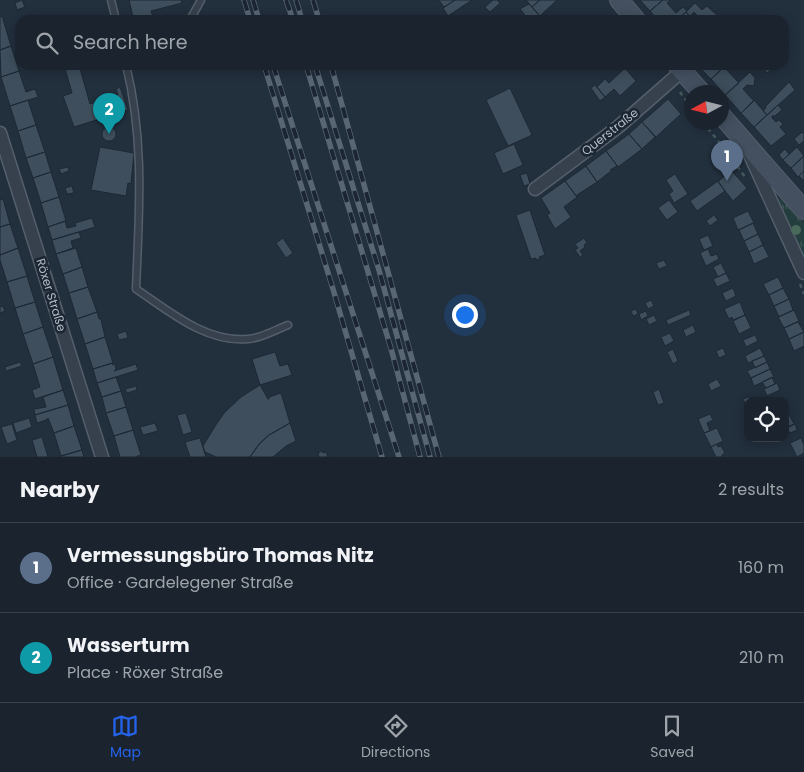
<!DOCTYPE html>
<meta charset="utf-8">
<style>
body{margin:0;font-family:Poppins,sans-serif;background:#232b36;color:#f1f3f6}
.controls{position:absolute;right:15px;bottom:15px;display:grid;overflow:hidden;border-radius:10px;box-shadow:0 2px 12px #0003}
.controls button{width:45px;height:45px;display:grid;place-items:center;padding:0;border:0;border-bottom:1px solid #38404a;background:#1a232e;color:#f1f3f6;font:25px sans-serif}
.compass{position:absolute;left:684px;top:85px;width:45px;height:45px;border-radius:50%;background:#1a232e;box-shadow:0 2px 12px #0003;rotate:263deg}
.you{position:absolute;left:464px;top:314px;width:18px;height:18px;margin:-12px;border:4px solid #fff;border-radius:50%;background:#1a73e8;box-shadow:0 0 0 8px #1a73e833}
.badge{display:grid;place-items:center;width:32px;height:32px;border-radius:50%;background:#2563eb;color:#fff;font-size:16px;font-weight:700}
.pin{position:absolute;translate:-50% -41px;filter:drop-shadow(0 1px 2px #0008)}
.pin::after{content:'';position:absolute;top:26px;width:18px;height:15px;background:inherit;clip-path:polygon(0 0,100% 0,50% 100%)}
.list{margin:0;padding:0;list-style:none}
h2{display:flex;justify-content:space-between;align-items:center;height:65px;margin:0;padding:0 20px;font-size:21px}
h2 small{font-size:16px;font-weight:400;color:#9fa4aa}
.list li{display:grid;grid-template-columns:32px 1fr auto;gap:15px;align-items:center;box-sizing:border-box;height:90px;padding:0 20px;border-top:1px solid #38404a}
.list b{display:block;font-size:19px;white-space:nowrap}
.list p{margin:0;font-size:16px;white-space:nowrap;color:#9fa4aa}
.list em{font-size:16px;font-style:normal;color:#9fa4aa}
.icon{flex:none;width:28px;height:28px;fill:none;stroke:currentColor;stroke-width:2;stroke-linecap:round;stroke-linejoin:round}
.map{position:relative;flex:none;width:804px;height:457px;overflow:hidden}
.search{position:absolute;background:#1a232e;box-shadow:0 2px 12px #0003;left:15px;right:15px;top:15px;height:55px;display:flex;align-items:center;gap:12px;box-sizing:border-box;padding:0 18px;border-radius:15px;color:#9fa4aa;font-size:19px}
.sheet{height:245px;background:#1a232e}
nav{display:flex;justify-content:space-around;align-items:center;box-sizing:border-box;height:70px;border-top:1px solid #38404a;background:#1a232e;font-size:14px;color:#9fa4aa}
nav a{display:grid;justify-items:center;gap:2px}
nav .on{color:#2563eb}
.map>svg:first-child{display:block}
</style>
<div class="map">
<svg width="804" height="457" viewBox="0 0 804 457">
<defs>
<pattern id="grass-tufts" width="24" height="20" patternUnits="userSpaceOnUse" patternTransform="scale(1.25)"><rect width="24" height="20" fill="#243d3e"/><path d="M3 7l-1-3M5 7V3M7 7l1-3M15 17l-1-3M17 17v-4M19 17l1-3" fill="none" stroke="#415758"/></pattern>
</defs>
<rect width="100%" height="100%" fill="#222f3d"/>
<path fill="url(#grass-tufts)" d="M780 198 782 199 804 223V263L777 202Z"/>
<path fill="#3e4e5c" stroke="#1d2834" d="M22 0 25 7 17 10 15 3Z
M129 0H181L182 3 151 11 153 17 136 20 135 16 133 17Z
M439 0H455L444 7Z
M455 0H472L448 16 443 8Z
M493 0H497L500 3 490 12 485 7Z
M526 0H540L532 7Z
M540 0H557L540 16 532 7Z
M640 0H663L650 11Z
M663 0H671L667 3 676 13 683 7 687 11 677 20H658L650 11Z
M695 3 702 10 707 6 719 17 716 20H701L694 12 690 16 686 12Z
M529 4 540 16 533 20H529L520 9Z
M686 12 691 18 689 20H677Z
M578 14 583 20H569Z
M2 16 11 46 0 50V17Z
M784 32 789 38 784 42Z
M11 46 19 71 1 77 0 50Z
M64 65H79L90 104 118 95 116 89 120 87 128 110 74 127 63 96 72 93Z
M705 65H723L724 67 711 79 701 69Z
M760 65H776L767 73Z
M724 67 739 83 725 95 711 79Z
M625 68 636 81 620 96 614 89 605 97 597 87 605 79 609 83Z
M19 71 26 92 35 89 38 97 10 106 1 77Z
M750 72 755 78 754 86 747 85 743 89 754 101 741 113 725 95Z
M789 82 795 90 767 115 763 111 766 108 765 107Z
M595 85 605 97 600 101 591 88Z
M510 88 532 135 508 146 486 100Z
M668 99 681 114 656 137 642 122Z
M28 100 36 125 18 131 10 106Z
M754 100 767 115 754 127 741 113Z
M778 105 782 110 775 116H772V118L776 122 779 120 783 124 780 127 786 134 771 146 754 127Z
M642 122 655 137 642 149 629 134Z
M36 125 45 152 26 158 18 131Z
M102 134a7 7 0 1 1 14 0a7 7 0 1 1-14 0Z
M802 132 804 134V141L799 145 794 139Z
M629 134 642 149 618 167 606 151Z
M514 144 523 165 503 174 494 153Z
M100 147 134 153 131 184 128 183 126 196 91 190Z
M797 147 804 156 791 168 783 160Z
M785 149 789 154 783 160 779 155Z
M606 151 618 167 617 166 610 170 611 171 597 182 586 166Z
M45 152 51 172 33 178 26 158Z
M804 156V171L798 177 791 168Z
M586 166 597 182 577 195V197L565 181Z
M68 167 69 171 61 174 59 169Z
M731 170 747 188 733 201 718 182Z
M804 171V181L799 176Z
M51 172 59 197 41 203 33 178Z
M527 173 530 184 524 186 520 175Z
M675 174 688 194 674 203 669 194 673 191 666 180Z
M565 181 577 197 564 207 571 217 555 229 547 215 550 213 541 198Z
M718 181 725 191 697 211 690 201Z
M72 186 74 193 67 194 65 188Z
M59 197 66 221 48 227 41 203Z
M3 199 10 224 0 227V200Z
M669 200 678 212 667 220 658 208Z
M530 210 545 255 539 257 540 259 536 260V258L531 259 516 215Z
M748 211 754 223 738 230 733 218Z
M714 215 718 220 710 226 706 221Z
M92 218 95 227 52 240 48 227 65 221 67 228 76 226 75 223Z
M753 223 758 234 744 241 739 230Z
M10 224 18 248 0 255V227Z
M79 232 81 238 71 241 73 248 56 254 52 240Z
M758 234 763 245 749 252 744 241Z
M708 235 713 246 704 250 699 239Z
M283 238 293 253 286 258 276 243Z
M584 238 587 243 584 245 585 247 580 251 583 255 580 257 575 250 578 248 575 244Z
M763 245 769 257 754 264 749 252Z
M18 248 27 276 7 282 0 260V255Z
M76 248 82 267 63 274 56 254Z
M708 249 711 256 717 254 719 259 706 266 700 253Z
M664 260 667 266 659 269 656 263Z
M721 263 726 273 718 277 713 267Z
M82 267 88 287 69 293 63 274Z
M726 273 730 281 717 287 713 279Z
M27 276 35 302 15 308 7 282Z
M778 277 783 288 769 295 763 284Z
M88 287 97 312 77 319 69 293Z
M733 288 736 296 726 301 722 293Z
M783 288 789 299 774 306 769 295Z
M789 299 793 310 779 317 774 306Z
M651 300 654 306 648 309 645 303Z
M35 302 43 327 23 334 15 308Z
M740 302 745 315 733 320 732 317 729 319 724 309Z
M3 306 5 311 0 313V307Z
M636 309 638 314 633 316 631 311Z
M689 310 691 315 668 325 666 320Z
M794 310 799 321 784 328 778 317Z
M646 311 648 316 641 320 639 314Z
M97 312 99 319H101L105 337 85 344 77 319Z
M654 315 657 321 649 325 646 319Z
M745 315 751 328 739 334 733 321Z
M798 322 804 332 789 339 784 328Z
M693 325 696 332 686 337 683 330Z
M43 327 53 357 33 364 23 334Z
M126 331 128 338 119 340 117 334Z
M804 332V346L794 351 789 339Z
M670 333 674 341 665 346 661 337Z
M755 335 758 341 746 347 743 340Z
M105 337 113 363 93 369 85 344Z
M723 348 726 355 719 358 716 351Z
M760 348 764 356 748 363 745 356Z
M673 349 678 361 673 364 667 352Z
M275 352 280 366 288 364 292 375 260 385 252 359Z
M764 356 767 362 755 368 752 361Z
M53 357 63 390 35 399 32 390 40 387 33 364Z
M20 362 22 366 6 371 5 367Z
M767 362 770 369 751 378 747 371Z
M112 363 113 365 115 364 116 369 114 371 136 364 138 370 97 383 93 369Z
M770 369 774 377 754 386 751 378Z
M116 377 121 391 102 397 97 383Z
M772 377 775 384 766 388 762 382Z
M717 379 721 386 711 391 708 384Z
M777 383 780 390 767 396 764 389Z
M260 385 268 399H269V397L281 393 290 423 269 435 260 443 250 457H216L205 452 203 446 217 423 225 412 241 397Z
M136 386 137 390 127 393 125 389Z
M659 389 664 403 658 405 653 392Z
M63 390 68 405 35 415 34 409 46 407 43 397Z
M121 391 126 407 106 413 102 397Z
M749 397 751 401H748V404L746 405 743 399Z
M68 405 74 426 54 433 48 418 46 420 37 423 35 415Z
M126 407 133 430 114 436 106 413Z
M186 413 192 432 183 435 177 415Z
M710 414 713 420 707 423 710 431 704 433 698 419Z
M789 414 794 424 785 428V415Z
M29 418 32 427 16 433 13 423Z
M155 423 158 431 143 435 140 427Z
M290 423 296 441 286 446 273 457H250L260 443 269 435Z
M12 424 17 440 7 444 1 427Z
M795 424 797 430 790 433 787 428Z
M74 426 82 450 61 456 54 433Z
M717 428 723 441 711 447 704 433Z
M133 430 141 455 135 457H120L114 436Z
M42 437 48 457H37L32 440Z
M200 438 206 457H190L185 442Z
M801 438 804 445V453L797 457 790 443Z
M717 444 718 447 721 446 725 453 722 455V457H716L711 447Z
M82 450 84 457H61V456Z
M322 451 323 453 326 452 328 457H319L318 453Z"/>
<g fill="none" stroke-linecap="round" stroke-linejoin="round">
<defs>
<path id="lane" d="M111 0 116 20
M190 20 201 0
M126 65C145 142 139 212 136 289 169 311 206 343 248 339 262 338 275 330 288 325"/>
<path id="street" d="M0 133 102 457
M750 155 804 273
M535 189 618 127 682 71"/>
<path id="secondary" d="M619 0 636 20
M677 65 701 92
M722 116 804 210"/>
</defs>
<use href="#lane" stroke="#545f6b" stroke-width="9"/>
<use href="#street" stroke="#545f6b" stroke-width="15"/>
<use href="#secondary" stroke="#545f6b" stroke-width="20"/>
<path stroke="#425a5b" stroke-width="2.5" stroke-dasharray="4 4" stroke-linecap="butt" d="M680 92 692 109
M703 122 731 157 745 177
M800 284 804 294"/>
<use href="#lane" stroke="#36414d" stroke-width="6"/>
<use href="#street" stroke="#36414d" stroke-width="12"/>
<use href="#secondary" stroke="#445060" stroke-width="18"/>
<defs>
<path id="rail" d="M244 0 250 20
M253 0 259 20
M286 0 293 20
M296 0 302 20
M313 0 319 20
M264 65 333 289 382 457
M273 65 399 457
M306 65 392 352 420 457
M315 65 379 270 430 457
M331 65 439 457"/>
</defs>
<use href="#rail" stroke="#586674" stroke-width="5.5"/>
<use href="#rail" stroke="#1b2632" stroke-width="4" stroke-dasharray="11" stroke-linecap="butt"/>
</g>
<circle fill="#486a58" cx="796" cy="230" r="5"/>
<g text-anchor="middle" stroke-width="5" stroke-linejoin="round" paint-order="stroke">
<g font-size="12" fill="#b1bcc8" stroke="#1b2632">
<text transform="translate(610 132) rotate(-38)" y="4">Querstraße</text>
<text transform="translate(51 295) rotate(73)" y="4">Röxer Straße</text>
</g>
</g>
</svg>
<div class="controls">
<button><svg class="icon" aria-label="locate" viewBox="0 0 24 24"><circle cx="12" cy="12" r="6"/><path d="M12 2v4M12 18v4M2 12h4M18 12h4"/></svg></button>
</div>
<svg class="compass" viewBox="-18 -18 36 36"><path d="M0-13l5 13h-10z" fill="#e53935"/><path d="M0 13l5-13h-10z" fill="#9fa4aa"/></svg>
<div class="you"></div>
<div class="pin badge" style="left:727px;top:181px;background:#5c6f8a">1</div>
<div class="pin badge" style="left:109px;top:134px;background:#0f9aa8">2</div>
<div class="search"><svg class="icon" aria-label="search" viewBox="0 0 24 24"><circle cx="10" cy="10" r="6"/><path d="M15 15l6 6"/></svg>Search here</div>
</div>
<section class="sheet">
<h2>Nearby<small>2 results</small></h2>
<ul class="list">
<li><span class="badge" style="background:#5c6f8a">1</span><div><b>Vermessungsbüro Thomas Nitz</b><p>Office · Gardelegener Straße</p></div><em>160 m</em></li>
<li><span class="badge" style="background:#0f9aa8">2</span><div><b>Wasserturm</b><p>Place · Röxer Straße</p></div><em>210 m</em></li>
</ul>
</section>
<nav>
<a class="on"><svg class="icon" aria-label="map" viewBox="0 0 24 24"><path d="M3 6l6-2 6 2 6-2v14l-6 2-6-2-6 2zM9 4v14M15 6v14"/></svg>Map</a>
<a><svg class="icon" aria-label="directions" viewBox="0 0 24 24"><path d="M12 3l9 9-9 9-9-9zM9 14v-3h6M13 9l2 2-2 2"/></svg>Directions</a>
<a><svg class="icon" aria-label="saved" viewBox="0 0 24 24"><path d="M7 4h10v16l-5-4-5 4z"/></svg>Saved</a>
</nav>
